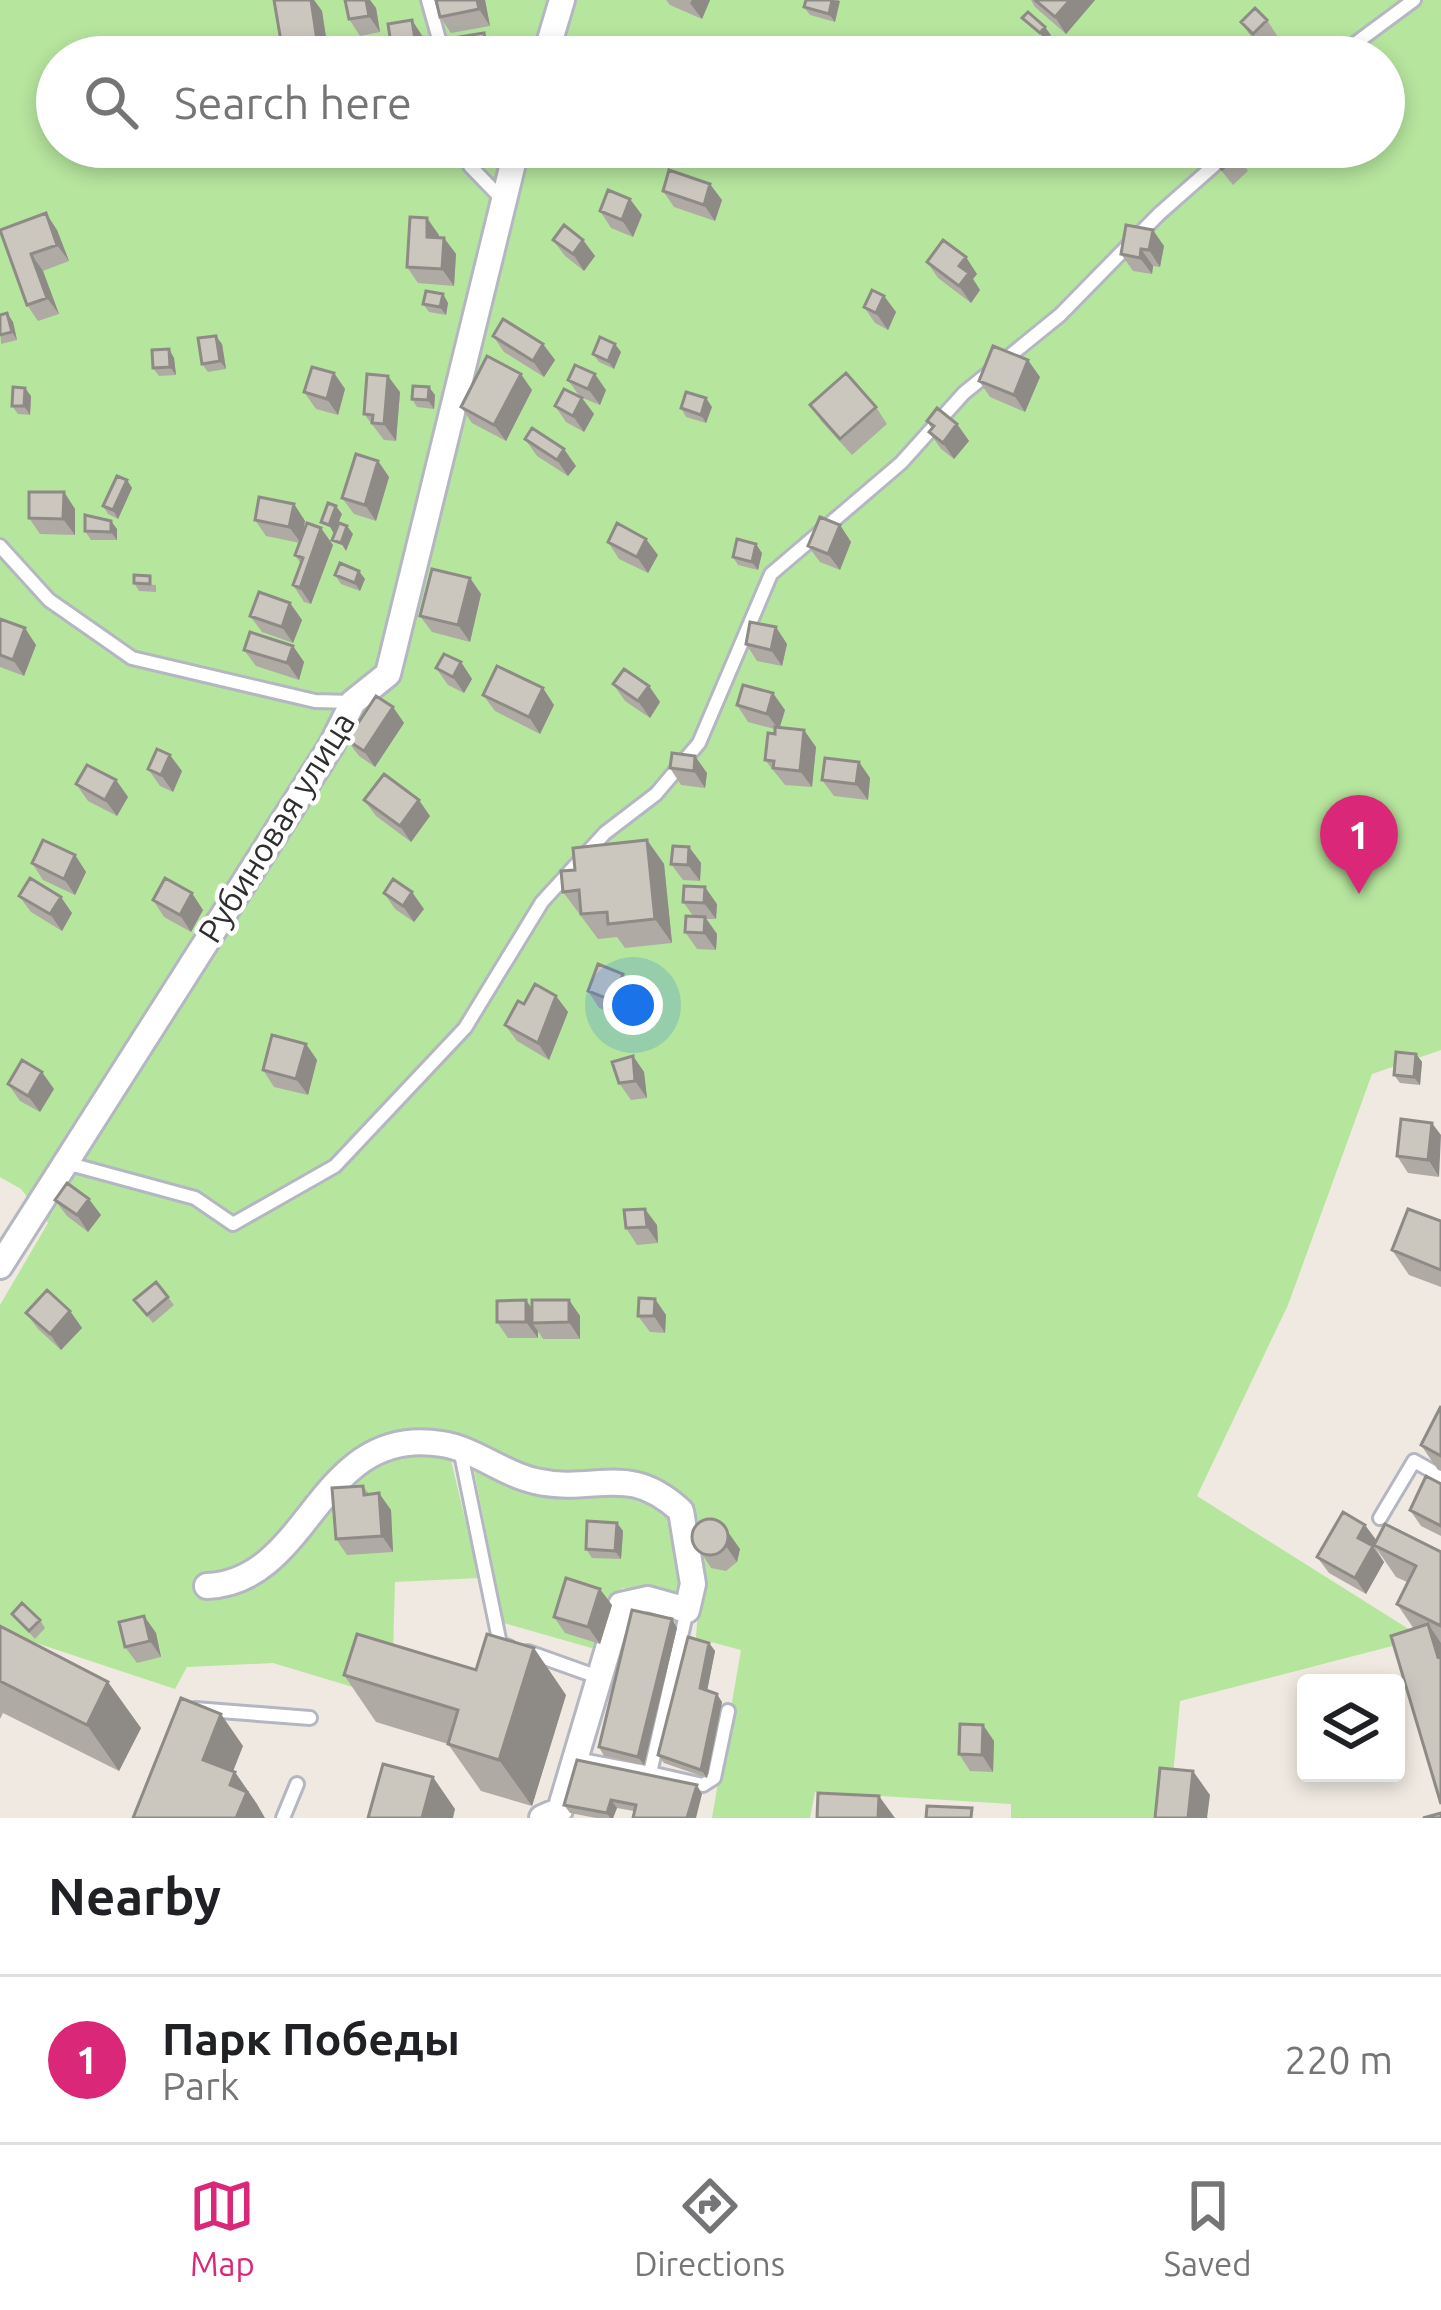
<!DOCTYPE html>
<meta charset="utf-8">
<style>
body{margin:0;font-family:Ubuntu,sans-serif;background:#f2f2f2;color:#202124}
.controls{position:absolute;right:36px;bottom:36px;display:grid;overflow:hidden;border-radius:12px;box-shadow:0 6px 18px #0003}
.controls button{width:108px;height:108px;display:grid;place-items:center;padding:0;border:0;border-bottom:3px solid #e0e0e0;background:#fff;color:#202124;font:60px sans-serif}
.you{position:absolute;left:633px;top:1005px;width:42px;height:42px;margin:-30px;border:9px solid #fff;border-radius:50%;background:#1a73e8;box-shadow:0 0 0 18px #1a73e833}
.badge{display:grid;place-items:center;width:78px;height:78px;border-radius:50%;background:#db2777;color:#fff;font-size:39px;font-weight:700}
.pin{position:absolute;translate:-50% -99px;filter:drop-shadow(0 3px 6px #0008)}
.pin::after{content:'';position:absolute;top:63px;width:42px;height:36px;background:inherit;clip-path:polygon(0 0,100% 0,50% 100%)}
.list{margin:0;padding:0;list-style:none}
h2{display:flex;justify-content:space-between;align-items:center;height:156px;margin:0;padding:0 48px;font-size:51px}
h2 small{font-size:39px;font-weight:400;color:#757577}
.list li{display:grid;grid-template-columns:78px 1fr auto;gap:36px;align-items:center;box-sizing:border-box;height:168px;padding:0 48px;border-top:3px solid #e0e0e0}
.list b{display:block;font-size:45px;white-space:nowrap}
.list p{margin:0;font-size:39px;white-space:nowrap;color:#757577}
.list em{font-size:39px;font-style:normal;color:#757577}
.icon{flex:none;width:66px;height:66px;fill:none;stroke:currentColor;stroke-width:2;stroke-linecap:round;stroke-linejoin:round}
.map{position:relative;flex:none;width:1441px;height:1818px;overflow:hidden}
.search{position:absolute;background:#fff;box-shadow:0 6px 18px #0003;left:36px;right:36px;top:36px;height:132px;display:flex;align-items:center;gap:30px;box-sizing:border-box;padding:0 42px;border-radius:66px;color:#757577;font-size:45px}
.sheet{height:324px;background:#fff}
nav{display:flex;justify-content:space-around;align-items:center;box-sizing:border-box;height:168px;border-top:3px solid #e0e0e0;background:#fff;font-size:33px;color:#757577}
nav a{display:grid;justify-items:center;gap:6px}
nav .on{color:#db2777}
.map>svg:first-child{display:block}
</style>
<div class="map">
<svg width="1441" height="1818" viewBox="0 0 1441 1818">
<rect width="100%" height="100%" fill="#efe9e1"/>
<path fill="#b6e59e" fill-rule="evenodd" d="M0 0H1441V1050L1372 1074 1288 1305 1197 1496 1423 1638 1180 1701 1169 1818H1011V1804L815 1792 810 1818H712L741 1650 696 1638 700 1583 665 1486 649 1475H541L450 1456 479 1578 395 1582 393 1653 376 1694 273 1663 187 1667 175 1689 0 1631V1305L48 1223 21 1189 0 1177ZM57 57H1384V147H57Z
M473 1465 643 1491 676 1518 684 1592 677 1599 622 1588 602 1651 504 1623Z"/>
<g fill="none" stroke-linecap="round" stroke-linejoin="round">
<defs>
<path id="lane" d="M428 0 444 57
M1337 57 1414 0
M466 147 470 166 501 198
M0 546 49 600 132 658 315 701 352 702
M66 1163 195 1198 233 1224 335 1166 465 1028 542 902 605 833 656 794 699 743 771 574 901 463 964 393 1060 315 1159 214 1235 147
M460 1449 500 1644 509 1647
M1380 1518 1414 1461 1441 1476
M528 1652 598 1677
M195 1709 310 1718
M576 1759 650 1773 687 1610
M650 1773 703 1785 714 1778 728 1711
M283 1818 297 1784"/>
<path id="street" d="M545 57 562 0
M0 1266 331 746 353 702 388 674 517 147
M207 1586C312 1582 317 1423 442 1444 475 1449 503 1474 535 1481 596 1495 627 1461 681 1511L693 1584 687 1610 648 1599 621 1605 560 1810 542 1818"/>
</defs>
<use href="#lane" stroke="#b4b7c1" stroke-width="18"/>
<use href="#street" stroke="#b4b7c1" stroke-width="30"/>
<use href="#lane" stroke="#fff" stroke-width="12"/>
<use href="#street" stroke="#fff" stroke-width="24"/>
</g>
<path fill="#afaba4" d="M274 0H314L322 11 329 57H286L283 53Z
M345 0H370L376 8 380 32 360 36 349 19Z
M485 0 490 26 451 33 440 17Z
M666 0H710L702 19 670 5Z
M806 0H839L835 22 810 15 804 7Z
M1031 0H1095L1066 34 1035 7Z
M1267 20 1278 37 1264 50 1252 38 1241 22Z
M412 147H456L458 156 424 166Z
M472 147H498L495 157 475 151Z
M697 147H717L714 156 701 153Z
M753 152 749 166 730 161 724 153Z
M1207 153 1237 154 1248 171 1233 185Z
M663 191 722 200 715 221 674 207Z
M600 211 642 215 633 237 611 228Z
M0 230H57L69 261 43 271 59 314 38 321 27 305Z
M439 235V238H444L456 254 454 286 418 283 407 267Z
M553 240H583L595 256 584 271 565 256Z
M1164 246 1160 267 1153 266 1152 274 1133 271 1121 254Z
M927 262 977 274 973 279 980 290 971 303 938 278Z
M443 294 448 303 446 315 429 312 423 304Z
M884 296 896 312 888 330 875 323 864 307Z
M7 313 13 322 17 340 1 344 0 315Z
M493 336 543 344 555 360 544 377 504 352Z
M222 344 226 369 208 372 202 364Z
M169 349 174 358 176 375 159 376 153 368Z
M621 352 614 369 599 362 593 354Z
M334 373 345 389 338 415 316 409 304 392Z
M1040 377 1025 412 990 397 979 381Z
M568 380 606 390 600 405 580 397Z
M532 390 506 441 472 423 461 407Z
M400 392 396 441 384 440 364 414Z
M435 395 434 409 417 407 412 399Z
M31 396 30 415 18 414 12 406Z
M582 398 594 414 584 432 566 422 555 406Z
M810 405 876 407 887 424 852 455 822 422Z
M712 407 706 423 686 417 681 408Z
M927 421 957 424 969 441 954 459 941 449 929 432 932 429Z
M525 439 576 466 568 476 537 456Z
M378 461 389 477 376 521 354 514 342 498Z
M127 480 132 488 118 519 108 514 103 506Z
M64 492 75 509V535L40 534 29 518Z
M294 504 305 521 301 539 333 545 311 604 304 602 293 585 301 564 295 555 300 543 266 536 255 520Z
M840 525 851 542 840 570 820 562 808 546Z
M117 529V540H91L85 531Z
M608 542 658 555 648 573 619 559Z
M762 553 758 570 738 565 733 557Z
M335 575 365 579 360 591 341 584Z
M470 578 481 594 470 642 432 632 420 616Z
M134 583 156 585V592L139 591Z
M290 603 302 620 293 643 262 632 250 616Z
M0 619 36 645 24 676 0 667Z
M746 644H787L782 666 757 661Z
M293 646 304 662 299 680 256 666 244 650Z
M461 662 472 679 464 693 448 685 436 668Z
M613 684 649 686 660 702 650 718 625 701Z
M483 695 554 705 540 734 495 711Z
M737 705 785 710 779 728 816 747 812 787 785 785 765 760 775 729 748 722Z
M393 707 404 723 375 767 359 756 347 740Z
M859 762 870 778 868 800 834 796 822 780Z
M670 768 707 773 705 788 681 785Z
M148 769 182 771 173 792 160 786Z
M116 780 128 797 117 816 88 801 76 784Z
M364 800 430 816 411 842 376 816Z
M647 840 664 864 672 943 625 948 617 937 598 939 563 892 575 870Z
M689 847 701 863 700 881 683 880 671 864Z
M75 855 86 872 75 895 43 880 32 863Z
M384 893 424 909 414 922 395 909Z
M19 896 72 913 62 931 31 912Z
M153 900 203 910 191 932 164 917Z
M683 902 717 904 716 919H706L717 934 716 950 697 949 685 932 694 917Z
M623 974 635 991 624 1018 599 1008 588 991Z
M556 996 568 1012 549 1060 517 1041 505 1025 524 1004Z
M306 1044 317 1060 308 1095 274 1087 263 1070Z
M1416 1054 1422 1062 1420 1085 1400 1083 1394 1075Z
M633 1056 644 1072 647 1098 631 1100 619 1083Z
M8 1084 54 1089 40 1112 20 1101Z
M1401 1119 1439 1177 1408 1173 1397 1156Z
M55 1200 101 1215 88 1232 67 1216Z
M1441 1221V1287L1409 1275 1392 1250Z
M657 1225 658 1243 637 1245 626 1228Z
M156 1282 174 1305 153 1323 134 1300Z
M655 1299 666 1315 665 1333 650 1332 638 1316Z
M569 1300 580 1316V1339H543L538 1331V1338H508L497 1322 532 1308Z
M70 1311 82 1328 61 1350 38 1329 26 1313Z
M1421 1445 1441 1456V1471L1438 1470Z
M1441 1484V1536L1421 1526 1410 1510Z
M363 1486 369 1494 391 1510 393 1552 347 1555 336 1539Z
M617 1523 623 1531 621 1559 592 1558 586 1549Z
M692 1538 740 1549 737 1562 726 1571 711 1568Z
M1376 1540 1441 1552V1804L1414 1629 1397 1604 1407 1582 1396 1577 1374 1545 1384 1562 1366 1594 1329 1573 1317 1557Z
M612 1605 600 1644 565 1633 554 1617Z
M12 1614 40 1620 45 1628 35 1639Z
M144 1616 156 1633 161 1657 137 1663 125 1647Z
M672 1619 677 1628 644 1765 604 1756 599 1747Z
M0 1626 141 1728 119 1771 3 1713 0 1719Z
M709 1643 715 1651 707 1691 722 1702 707 1778 664 1763 658 1755Z
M476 1670 566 1695 532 1806 481 1791 448 1744 376 1722 344 1675Z
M983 1725 994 1741 993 1772 970 1771 959 1754Z
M577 1760 702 1794 634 1811 617 1808 613 1818H596L570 1813 564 1805Z"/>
<path fill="#8e8b86" d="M311 0H314L322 11 329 57H325L318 47Z
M366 0H370L376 8 380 32 369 16Z
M477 0H485L490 26 479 9Z
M692 0H710L702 19 690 3Z
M832 0 840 1 835 22 829 14Z
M1070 0H1095L1066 34 1055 17Z
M412 20 423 37 426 57H420L417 53Z
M1045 27 1051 35 1046 42 1040 33Z
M484 33 496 50 497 57H488Z
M488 147H498L495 157Z
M746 147H750L753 152 749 166 744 158Z
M710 184 722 200 715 221 704 205Z
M630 199 642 215 633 237 622 220Z
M46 213 57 230 69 261 57 245Z
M427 218 439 235 438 254 427 237Z
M1153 230 1164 246 1160 267 1149 250Z
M444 238 456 254 454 286 442 269Z
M583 240 595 256 584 271 573 254Z
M1141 249 1153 266 1152 274 1140 258Z
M31 254 43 271 59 314 47 298Z
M966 257 977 274 973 279 980 290 971 303 959 286V266Z
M443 294 448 303 446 315 440 307Z
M884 296 896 312 888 330 876 313Z
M7 313 13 322 17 340 12 332Z
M216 336 222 344 226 369 220 361Z
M543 344 555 360 544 377 533 361Z
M615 344 621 352 614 369 608 361Z
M169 349 174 358 176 375 170 367Z
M1028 360 1040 377 1025 412 1014 395Z
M334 373 345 389 338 415 327 399Z
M521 374 532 390 506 441 494 425Z
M595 374 606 390 600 405 588 389Z
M388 376 400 392 396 441 384 424Z
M429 387 435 395 434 409 428 400Z
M25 388 31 396 30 415 24 406Z
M582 398 594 414 584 432 573 416Z
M706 398 712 407 706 423 701 415Z
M957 424 969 441 954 459 943 443Z
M564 449 576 466 568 476 557 460Z
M378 461 389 477 376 521 365 505Z
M127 480 132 488 118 519 113 510Z
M64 492 75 509V535L63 519Z
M294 504 305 521 301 543 289 527Z
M336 506 342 514 334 534 329 525Z
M111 521 117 529V540L111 532Z
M840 525 851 542 840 570 828 554Z
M347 526 353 534 346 551 341 543Z
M321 528 333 545 311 604 300 588Z
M646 539 658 555 648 573 637 557Z
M756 544 762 553 758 570 752 562Z
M359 571 365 579 360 591 355 583Z
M470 578 481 594 470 642 458 625Z
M290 603 302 620 293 643 282 627Z
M776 627 787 644 782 666 771 650Z
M25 628 36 645 24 676 13 660Z
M293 646 304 662 299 680 287 663Z
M461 662 472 679 464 693 453 677Z
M649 686 660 702 650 718 638 701Z
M543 688 554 705 540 734 529 717Z
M773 693 785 710 779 730 767 714Z
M393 707 404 723 375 767 364 751Z
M804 730 816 747 812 787 800 771Z
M170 755 182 771 173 792 161 775Z
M695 756 707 773 705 788 694 771Z
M859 762 870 778 868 800 856 784Z
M116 780 128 797 117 816 105 800Z
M419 800 430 816 411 842 400 826Z
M647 840 664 864 672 943 655 919Z
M689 847 701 863 700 881 688 865Z
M75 855 86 872 75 895 64 879Z
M705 887 717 904 716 919 704 903Z
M412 892 424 909 414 922 403 906Z
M192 893 203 910 191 932 180 915Z
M61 897 72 913 62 931 50 914Z
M705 917 717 934 716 950 704 933Z
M623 974 635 991 624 1018 613 1001Z
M556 996 568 1012 549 1060 538 1043Z
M306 1044 317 1060 308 1095 296 1079Z
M1416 1054 1422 1062 1420 1085 1414 1077Z
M633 1056 644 1072 647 1098 635 1081Z
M42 1072 54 1089 40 1112 28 1096Z
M1432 1123 1441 1135 1439 1177 1428 1160Z
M89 1199 101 1215 88 1232 77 1215Z
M645 1209 657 1225 658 1243 647 1227Z
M655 1299 666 1315 665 1333 654 1316Z
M526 1300 538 1317 532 1323 538 1331V1338L526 1322Z
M569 1300 580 1316V1339L569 1322Z
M70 1311 82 1328 61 1350 50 1334Z
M379 1493 391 1510 393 1552 382 1536Z
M721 1522 740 1549 737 1562 726 1546Z
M617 1523 623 1531 621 1559 615 1551Z
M1365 1525 1377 1541 1373 1547 1384 1562 1366 1594 1355 1578 1358 1538Z
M600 1589 612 1605 600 1644 588 1627Z
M144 1616 156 1633 161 1657 150 1641Z
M672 1619 677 1628 644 1765 638 1757Z
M1428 1624 1441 1643V1661L1438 1657Z
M709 1643 715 1651 706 1696 700 1688Z
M534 1648 566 1695 532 1806 499 1760Z
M108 1682 141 1728 119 1771 87 1725Z
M717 1694 722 1702 707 1778 701 1770Z
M221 1714 243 1746 225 1792 203 1760Z
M983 1725 994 1741 993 1772 982 1755Z
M1193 1771 1210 1795 1207 1818H1188Z
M235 1772 257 1804 265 1818H236L230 1785Z
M433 1777 455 1809 453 1818H422Z
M697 1785 702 1794 696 1818H687Z
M879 1796 895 1818H878Z
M611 1800 617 1808 613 1818H610L607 1813Z"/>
<path fill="#cbc7bf" stroke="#8e8b86" stroke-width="3" d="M274 0H311L318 47 283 53Z
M345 0H366L369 16 349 19Z
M436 0H477L479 9 440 17Z
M806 0H832L829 14 804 7Z
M1035 0H1070L1055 17Z
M1255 8 1267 20 1253 34 1241 22Z
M1028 12 1045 27 1040 33 1022 18Z
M412 20 417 53 393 57 388 24Z
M484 33 488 57H450L447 39Z
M1331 49 1338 57H1322Z
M725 147H746L744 158 724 153Z
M1213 147H1230L1237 154 1222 169 1207 153Z
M669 170 710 184 704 205 663 191Z
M608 190 630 199 622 220 600 211Z
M46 213 57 245 31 254 47 298 27 305 0 230Z
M410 217 427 218V237L444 238 442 269 407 267Z
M564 225 583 240 573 254 553 240Z
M1126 225 1153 230 1149 250 1141 249 1140 258 1121 254Z
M943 240 966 257 959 266 969 273 959 286 927 262Z
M872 290 884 296 876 313 864 307Z
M426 291 443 294 440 307 423 304Z
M7 313 12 332 0 335V315Z
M503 319 543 344 533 361 493 336Z
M216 336 220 361 202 364 198 338Z
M600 337 615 344 608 361 593 354Z
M993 346 1028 360 1014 395 979 381Z
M169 349 170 367 153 368 152 350Z
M487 356 521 374 494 425 461 407Z
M575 365 595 374 588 389 568 380Z
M312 367 334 373 327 399 304 392Z
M846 373 876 407 840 439 810 405Z
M367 374 388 376 384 424 372 423 373 415 364 414Z
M413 386 429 387 428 400 412 399Z
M13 387 25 388 24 406H12Z
M564 389 582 398 573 416 555 406Z
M686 392 706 398 701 415 681 408Z
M937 408 957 424 943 443 929 432 934 426 927 421Z
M532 428 564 449 557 460 525 439Z
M356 454 378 461 365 505 342 498Z
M117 476 127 480 113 510 103 506Z
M29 492H64L63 519 29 518Z
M259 497 294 504 289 527 255 520Z
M328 503 336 506 329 525 321 522Z
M85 515 111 521V532L85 531Z
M820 517 840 525 828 554 808 546Z
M307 523 321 528 300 588 293 585 303 558 295 555Z
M339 523 347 526 341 543 332 540Z
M617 523 646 539 637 557 608 542Z
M737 539 756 544 752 562 733 557Z
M340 563 359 571 355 583 335 575Z
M432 569 470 578 458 625 420 616Z
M134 575 150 576V584L134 583Z
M259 592 290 603 282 627 250 616Z
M0 619 25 628 13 660 0 655Z
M750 622 776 627 771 650 746 644Z
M250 632 293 646 287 663 244 650Z
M444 654 461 662 453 677 436 668Z
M497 666 543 688 529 717 483 695Z
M624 669 649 686 638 701 613 684Z
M743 685 773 693 767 714 737 705Z
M376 696 393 707 364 751 347 740Z
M775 727 804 730 800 771 773 768 774 761 765 760 768 733 775 734Z
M157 749 170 755 161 775 148 769Z
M672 753 695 756 694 771 670 768Z
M825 758 859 762 856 784 822 780Z
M87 765 116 780 105 800 76 784Z
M384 774 419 800 400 826 364 800Z
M43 840 75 855 64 879 32 863Z
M647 840 655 919 608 924 607 912 581 914 579 890 563 892 561 871 575 870 573 848Z
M673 846 689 847 688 865 671 864Z
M30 878 61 897 50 914 19 896Z
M165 878 192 893 180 915 153 900Z
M393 879 412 892 403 906 384 893Z
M684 886 705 887 704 903 683 902Z
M686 916 705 917 704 933 685 932Z
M598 964 623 974 613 1001 588 991Z
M535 984 556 996 538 1043 505 1025 518 1001 524 1004Z
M272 1035 306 1044 296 1079 263 1070Z
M1396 1052 1416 1054 1414 1077 1394 1075Z
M633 1056 635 1081 619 1083 612 1062Z
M22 1060 42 1072 28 1096 8 1084Z
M1401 1119 1432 1123 1428 1160 1397 1156Z
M67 1183 89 1199 77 1215 55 1200Z
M645 1209 647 1227 626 1228 624 1210Z
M1408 1209 1441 1221V1270L1392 1250Z
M156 1282 168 1297 147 1315 134 1300Z
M47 1290 70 1311 50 1334 26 1313Z
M639 1298 655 1299 654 1316H638Z
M526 1300V1322H497V1301Z
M532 1300H569V1322L532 1323Z
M1441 1406V1456L1421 1445Z
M1426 1476 1441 1484V1526L1410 1510Z
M363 1486 364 1495 379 1493 382 1536 336 1539 332 1488Z
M1343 1512 1365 1525 1358 1538 1373 1546 1355 1578 1317 1557Z
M692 1537a18 18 0 1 1 36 0a18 18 0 1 1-36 0Z
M587 1521 617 1523 615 1551 586 1549Z
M1385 1524 1441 1552V1626L1397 1604 1416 1566 1374 1545Z
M566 1578 600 1589 588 1627 554 1617Z
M22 1603 40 1620 29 1631 12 1614Z
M632 1610 672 1619 638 1757 599 1747Z
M144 1616 150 1641 125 1647 119 1622Z
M1428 1624 1438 1657 1441 1656V1804L1391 1636Z
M0 1626 108 1682 87 1725 0 1681Z
M357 1634 476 1670 487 1634 534 1648 499 1760 448 1744 458 1710 344 1675Z
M688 1637 709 1643 700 1688 717 1694 701 1770 658 1755Z
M181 1698 221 1714 203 1760 235 1772 230 1785 247 1792 236 1818H133Z
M960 1724 983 1725 982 1755 959 1754Z
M577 1760 697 1785 687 1818H633L636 1805 611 1800 607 1813 564 1805Z
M383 1764 433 1777 422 1818H368Z
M1160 1768 1193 1771 1188 1818H1155Z
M818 1793 879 1796 878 1818H817Z
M927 1806 972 1808 971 1818H926Z
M1441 1813V1818H1423Z"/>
<g text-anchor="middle" stroke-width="9" stroke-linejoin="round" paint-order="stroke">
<g font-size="33" fill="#2e2e2e" stroke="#fff">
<text transform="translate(276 827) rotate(-58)" y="12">Рубиновая улица</text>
</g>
</g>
</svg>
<div class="controls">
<button><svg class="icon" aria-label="layers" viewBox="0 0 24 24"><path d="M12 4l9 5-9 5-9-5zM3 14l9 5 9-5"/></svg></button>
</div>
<div class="you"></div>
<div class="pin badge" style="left:1359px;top:894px">1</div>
<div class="search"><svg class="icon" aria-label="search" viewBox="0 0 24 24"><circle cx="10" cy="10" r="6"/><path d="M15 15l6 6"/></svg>Search here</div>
</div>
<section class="sheet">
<h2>Nearby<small></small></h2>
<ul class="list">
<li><span class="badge">1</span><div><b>Парк Победы</b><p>Park</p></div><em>220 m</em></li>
</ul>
</section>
<nav>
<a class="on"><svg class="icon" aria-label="map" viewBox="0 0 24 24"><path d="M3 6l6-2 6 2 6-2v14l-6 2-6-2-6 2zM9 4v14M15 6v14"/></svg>Map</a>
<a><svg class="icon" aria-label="directions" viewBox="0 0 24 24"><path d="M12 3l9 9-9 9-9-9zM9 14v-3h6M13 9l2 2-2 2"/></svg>Directions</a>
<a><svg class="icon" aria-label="saved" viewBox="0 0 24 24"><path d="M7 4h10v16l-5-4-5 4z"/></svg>Saved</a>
</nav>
